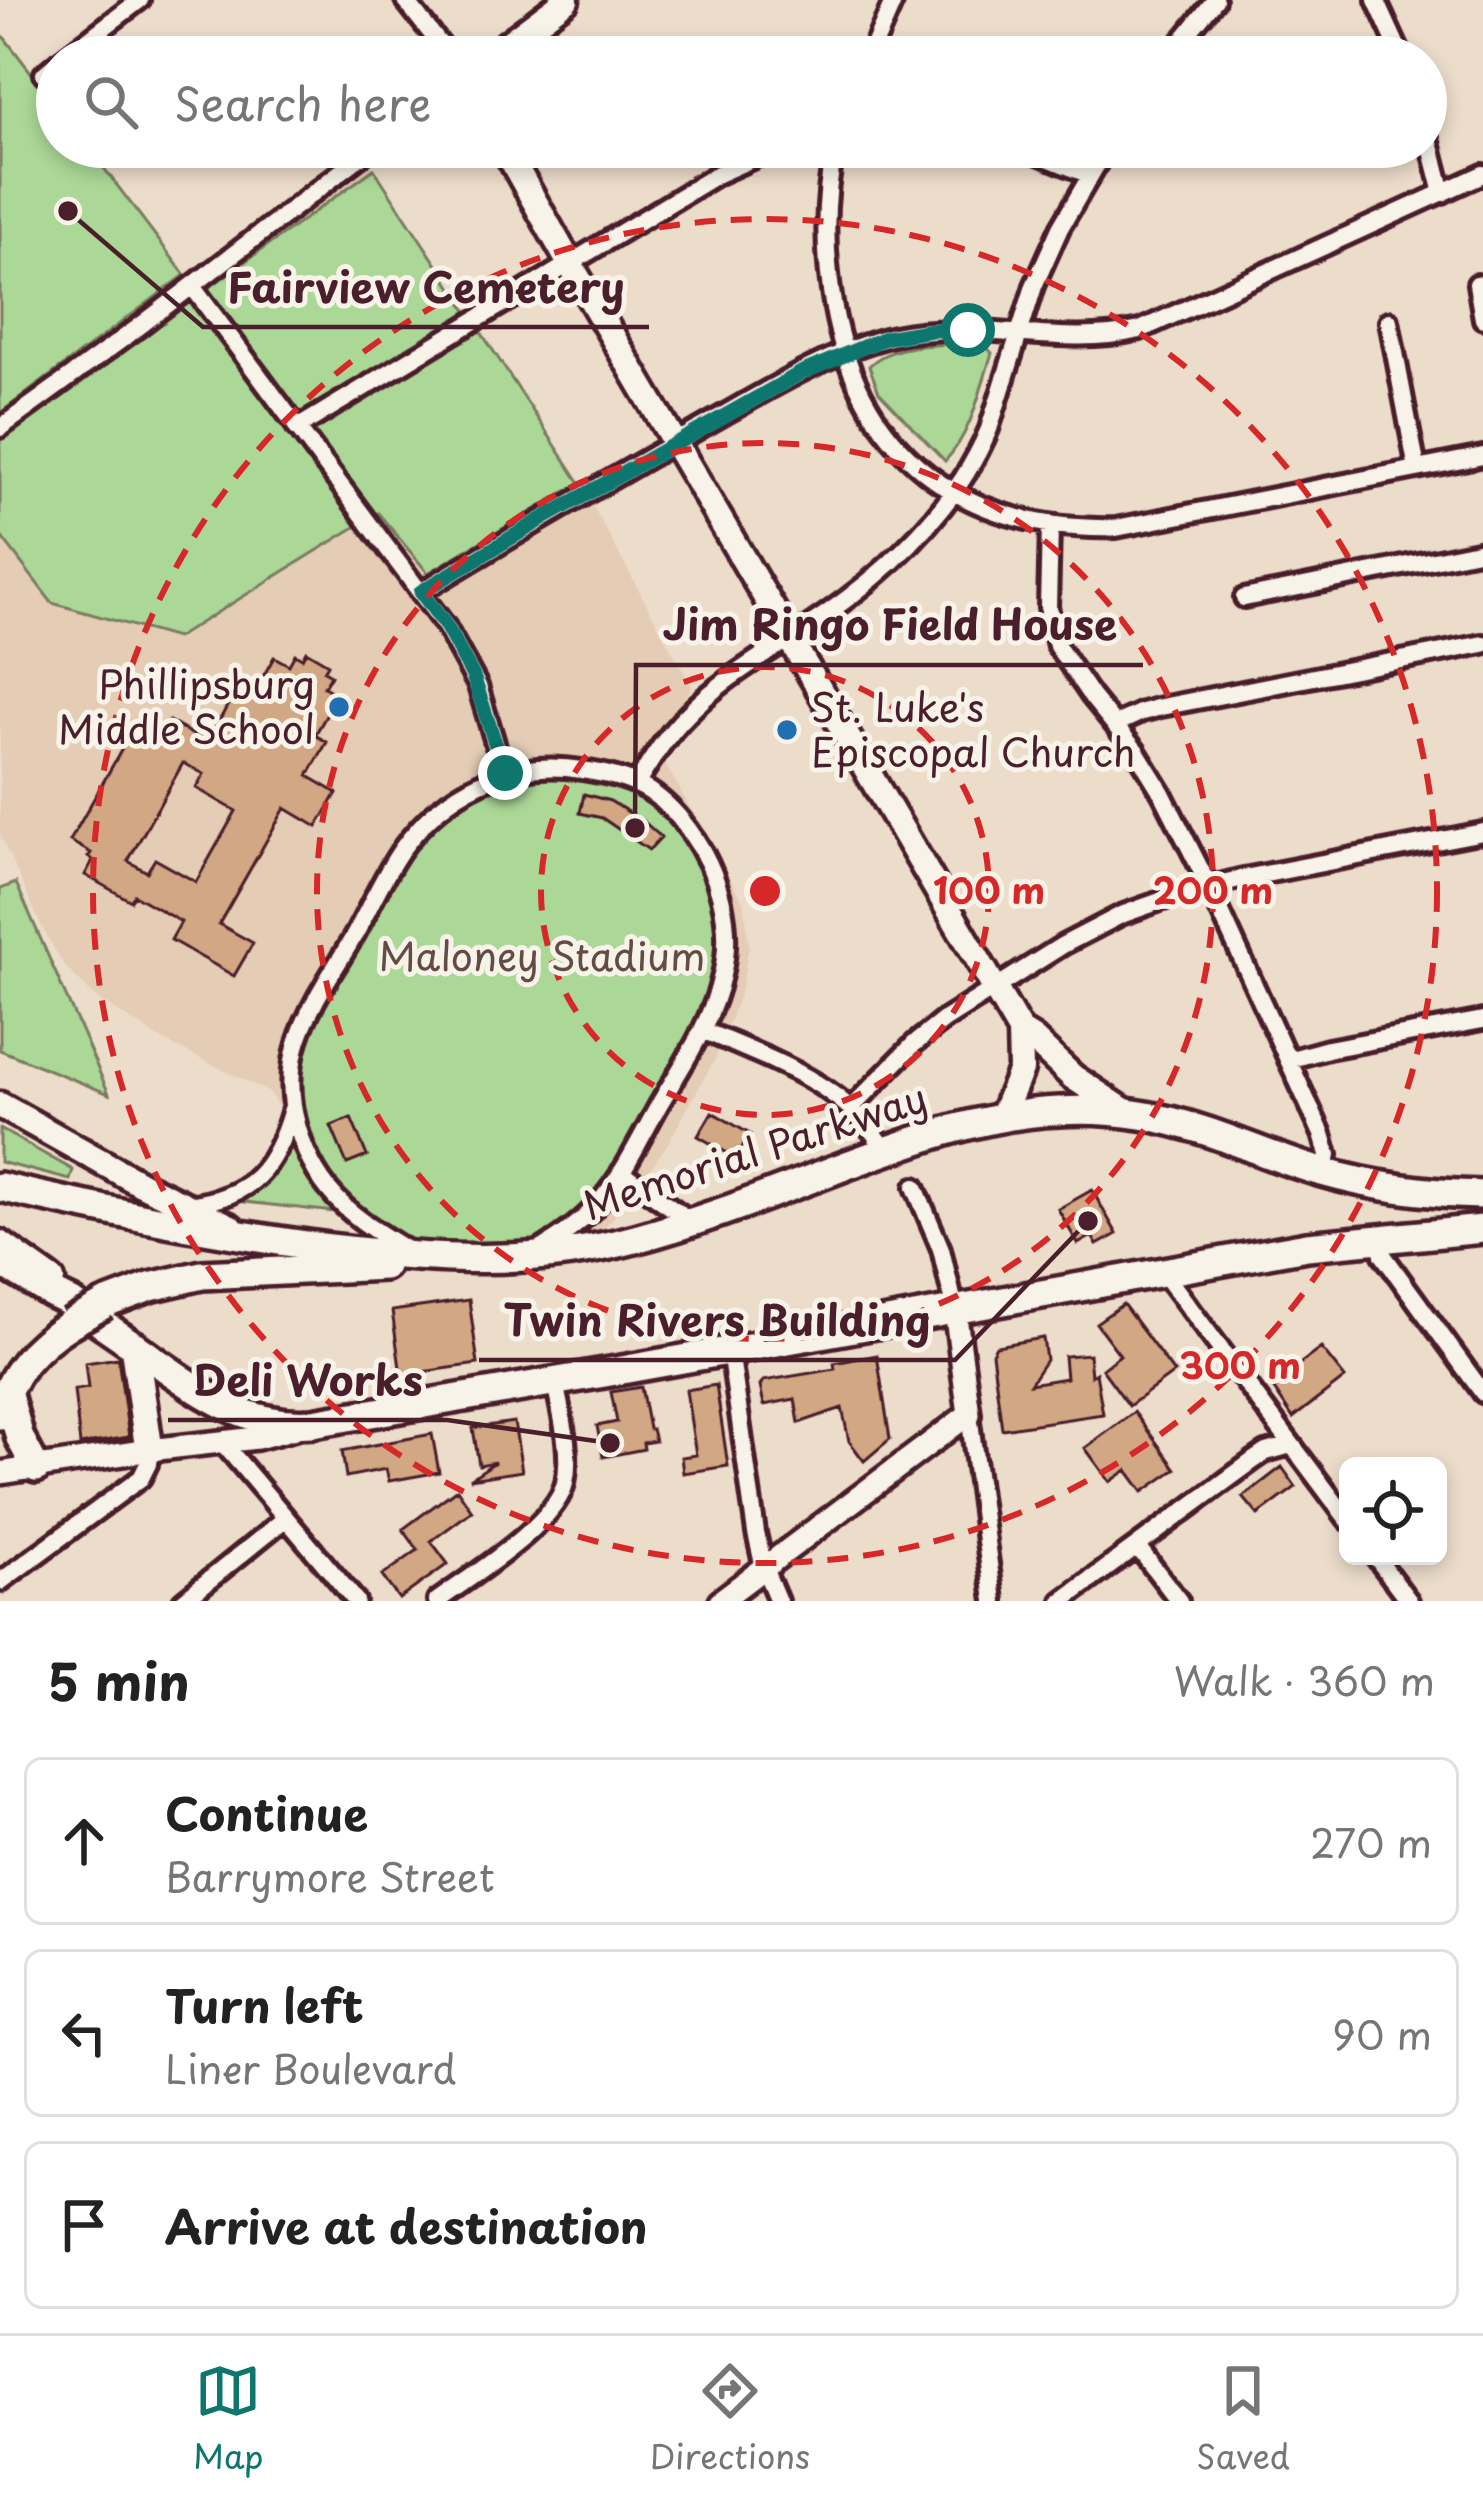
<!DOCTYPE html>
<meta charset="utf-8">
<style>
body{margin:0;font-family:"Playpen Sans",sans-serif;background:#f6f6f6;color:#222}
.controls{position:absolute;right:36px;bottom:36px;display:grid;overflow:hidden;border-radius:18px;box-shadow:0 6px 18px #0003}
.controls button{width:108px;height:108px;display:grid;place-items:center;padding:0;border:0;border-bottom:3px solid #e0e0e0;background:#fff;color:#222;font:60px sans-serif}
.stop{position:absolute;width:36px;height:36px;margin:-27px;border:9px solid #0f766e;border-radius:50%;background:#fff}
.stop.end{background:#0f766e;border-color:#fff;box-shadow:0 3px 12px #0008}
.list{margin:0;padding:0;list-style:none}
h2{display:flex;justify-content:space-between;align-items:center;height:156px;margin:0;padding:0 48px;font-size:51px}
h2 small{font-size:39px;font-weight:400;color:#767676}
.list li{display:grid;grid-template-columns:78px 1fr auto;gap:36px;align-items:center;box-sizing:border-box;height:168px;margin:0 24px 24px;padding:0 24px;border:3px solid #e0e0e0;border-radius:18px}
.list b{display:block;font-size:45px;white-space:nowrap}
.list p{margin:0;font-size:39px;white-space:nowrap;color:#767676}
.list em{font-size:39px;font-style:normal;color:#767676}
.icon{flex:none;width:66px;height:66px;fill:none;stroke:currentColor;stroke-width:2;stroke-linecap:round;stroke-linejoin:round}
.map{position:relative;flex:none;width:1483px;height:1601px;overflow:hidden}
.search{position:absolute;background:#fff;box-shadow:0 6px 18px #0003;left:36px;right:36px;top:36px;height:132px;display:flex;align-items:center;gap:30px;box-sizing:border-box;padding:0 42px;border-radius:66px;color:#767676;font-size:45px}
.sheet{height:732px;background:#fff}
nav{display:flex;justify-content:space-around;align-items:center;box-sizing:border-box;height:168px;border-top:3px solid #e0e0e0;background:#fff;font-size:33px;color:#767676}
nav a{display:grid;justify-items:center;gap:6px}
nav .on{color:#0f766e}
.map>svg:first-child{display:block}
</style>
<div class="map">
<svg width="1483" height="1601" viewBox="0 0 1483 1601">
<rect width="100%" height="100%" fill="#ecdcca"/>
<filter id="ink" filterUnits="userSpaceOnUse"><feTurbulence type="fractalNoise" baseFrequency=".00833" numOctaves="2"/><feDisplacementMap in="SourceGraphic" scale="24" xChannelSelector="R" yChannelSelector="G"/><feConvolveMatrix kernelMatrix="1 2 1 2 8 2 1 2 1" color-interpolation-filters="sRGB"/></filter>
<g filter="url(#ink)">
<path fill="#e4ccb5" d="M368 160 580 483 692 687 664 727 663 760 744 903 749 947 740 993 715 1059 666 1146 629 1199 603 1229 588 1240 511 1249 283 1115 269 1092 164 1041 96 998 64 965 44 931 0 835V437Z"/>
<path fill="#abd897" stroke="#7a7c61" stroke-width="3" d="M0 32 57 106V147H88L185 275 0 413Z
M374 169 580 483 428 573 378 513 176 638 52 603 0 535V438Z
M960 344 985 345 992 353C980 390 972 433 945 461L879 392 869 366C890 344 932 345 960 344Z
M553 767 657 794 719 890 721 981 621 1172 558 1239 443 1259 352 1214 245 1202 272 1168 296 1119 294 1054 400 852 460 793Z
M16 883 109 1094 0 1050V889Z
M0 1129 73 1170 70 1180 0 1162Z"/>
<path fill="#d2a784" stroke="#4a1f2b" stroke-width="3" fill-rule="evenodd" d="M306 651 328 664 324 671 331 675 324 687 338 695 315 735 327 742 308 776 337 793 317 827 285 808 219 924 253 943 234 976 171 940 181 922 134 895 131 901 85 875 93 860 88 857 91 853 70 841 136 724 160 737 169 721 207 743 236 690 251 698 274 657 289 665 295 654 302 658ZM183 763 204 774 196 788 236 811 196 882 155 859 147 872 128 861Z
M584 794 610 801 643 821 661 837 649 850 602 818 580 813Z
M712 1112 750 1134 736 1158 698 1136Z
M351 1118 367 1156 347 1164 331 1126Z
M1092 1190 1117 1234 1097 1245 1092 1236 1078 1244 1058 1209Z
M469 1300 478 1364 401 1375 392 1311Z
M1123 1304 1174 1373 1129 1406 1102 1369 1120 1355 1096 1323Z
M1043 1338 1046 1360 1030 1384 1066 1378 1064 1356 1089 1354 1091 1376 1096 1373 1103 1414 1002 1429 992 1353 996 1346Z
M1321 1348 1345 1378 1293 1418 1271 1385Z
M877 1355 890 1439 864 1461 849 1441 842 1408 799 1423 795 1399 764 1405 760 1386 763 1381 835 1369 834 1363Z
M118 1358 129 1437 80 1445 74 1390 88 1388 85 1363Z
M716 1385 728 1466 683 1473 681 1457 696 1455 686 1390Z
M641 1387 649 1429H652L655 1441 643 1443 644 1449 603 1457 597 1426 617 1422 611 1392Z
M1134 1412 1176 1469 1143 1492 1127 1470 1110 1482 1085 1448Z
M514 1422 522 1471 470 1479 495 1462 479 1465 473 1428Z
M432 1434 439 1472 389 1481 386 1469 346 1477 342 1451Z
M1282 1467 1296 1487 1258 1515 1243 1497Z
M457 1489 472 1511 431 1541 448 1564 399 1599 382 1576 418 1550 403 1529Z"/>
<g fill="none" stroke-linecap="round" stroke-linejoin="round">
<defs>
<path id="minor" d="M405 0 450 57
M1376 0 1402 57
M65 57 140 0
M869 57 894 0
M1169 57 1215 0
M44 74 57 63
M1426 127 1443 193
M835 147C826 189 824 231 829 274 846 440 949 532 1116 528L1483 456
M1021 147 1090 175
M1477 284 1483 319
M192 286 446 627 478 686 504 773
M1389 321 1417 469
M0 428 136 329 373 147
M297 428 718 174 779 147
M1050 526 1048 607 1057 646 1091 696 1136 751 1162 793 1209 886 1322 1134 1328 1155 1324 1173
M421 592C512 536 605 483 697 430 756 397 828 351 894 336 976 318 1059 349 1140 330L1483 174
M1244 598 1483 550
M1116 724 1142 712 1161 707 1483 644
M637 783C652 759 666 736 686 716 720 680 763 656 804 629 879 580 954 513 989 429L1034 286 1060 228 1107 147
M702 1030C771 1060 845 1083 886 1151
M1288 1060 1328 1049 1483 1020
M852 1107 914 1044 944 1020 1063 945 1121 915 1180 894 1239 879 1483 832
M621 1172 692 1222
M915 1187 941 1249 955 1309
M188 1205C252 1197 275 1169 292 1109
M1380 1237 1383 1255 1483 1393
M411 1253C388 1238 364 1225 344 1206 301 1166 280 1096 298 1040 310 1003 335 969 354 936 370 907 383 876 402 849 445 790 509 758 582 770 631 777 659 789 689 830 719 872 734 924 722 975 712 1022 683 1064 659 1105 640 1139 623 1176 597 1205 581 1223 561 1237 540 1250
M1163 1272 1348 1520
M730 1350 756 1533 764 1568 778 1601
M969 1414 994 1601
M222 1442 356 1601
M1137 1546 1179 1601
M1375 1556 1409 1601
M0 1582 141 1478 148 1464 149 1450
M183 1601 286 1518
M437 1601C471 1576 556 1524 565 1483 572 1451 561 1414 555 1382
M1062 1601 1254 1460 1266 1452 1291 1445"/>
<path id="tertiary" d="M0 1473 149 1450 257 1438 295 1428
M720 1601 969 1414 955 1309"/>
<path id="secondary" d="M490 57 566 0
M504 147 570 264 1020 1031 1021 1070 1002 1116
M1020 1031 1033 1039 1073 1077 1129 1114"/>
<path id="primary" d="M0 1105 141 1184 231 1227
M0 1243 52 1280"/>
<path id="trunk" d="M0 1187C109 1212 218 1234 330 1248 434 1260 532 1267 635 1239 711 1219 785 1188 858 1161 924 1137 988 1114 1059 1111 1107 1108 1156 1115 1202 1130 1243 1143 1281 1161 1322 1172 1374 1187 1429 1194 1483 1195
M0 1262 51 1293 72 1303C98 1321 125 1339 150 1357 201 1393 247 1428 313 1423L622 1370 1307 1246 1483 1229
M105 1304 150 1287 202 1275 384 1266
M134 1345 149 1450
M8 1394 20 1438 36 1468
M0 1415C9 1373 35 1346 70 1324"/>
</defs>
<use href="#minor" stroke="#4a1f2b" stroke-width="26"/>
<use href="#tertiary" stroke="#4a1f2b" stroke-width="30"/>
<use href="#secondary" stroke="#4a1f2b" stroke-width="33"/>
<use href="#primary" stroke="#4a1f2b" stroke-width="33"/>
<use href="#trunk" stroke="#4a1f2b" stroke-width="36"/>
<use href="#minor" stroke="#f7f3e8" stroke-width="16"/>
<use href="#tertiary" stroke="#f7f3e8" stroke-width="21"/>
<use href="#secondary" stroke="#f7f3e8" stroke-width="24"/>
<use href="#primary" stroke="#f7f3e8" stroke-width="24"/>
<use href="#trunk" stroke="#f7f3e8" stroke-width="27"/>
<defs>
<path id="trunk-bridge" d="M70 1324 105 1304"/>
</defs>
<use href="#trunk-bridge" stroke="#4a1f2b" stroke-width="36" stroke-linecap="butt"/>
<use href="#trunk-bridge" stroke="#f7f3e8" stroke-width="27"/>
</g>
</g>
<g fill="none" stroke-linecap="round" stroke-linejoin="round" filter="url(#ink)">
<path stroke="#0f766e" stroke-width="15" d="M505 773 473 676 446 626 421 592 544 518 801 373 885 338 932 330H968"/>
</g>
<g fill="none" stroke="#d62828" stroke-width="6" stroke-dasharray="21 15">
<circle cx="765" cy="891" r="224"/>
<circle cx="765" cy="891" r="448"/>
<circle cx="765" cy="891" r="672"/>
</g>
<g fill="#1f6fb2" stroke="#f7f3e8" stroke-width="4.5">
<circle cx="339" cy="707" r="12"/>
<circle cx="787" cy="730" r="12"/>
</g>
<g text-anchor="middle" stroke-width="10" stroke-linejoin="round" paint-order="stroke">
<g font-size="39" fill="#4a1f2b" stroke="#f7f3e8" text-anchor="end">
<text x="315" y="699">Phillipsburg<tspan x="315" dy="45">Middle School</tspan></text>
<text x="811" y="722" text-anchor="start">St. Luke's<tspan x="811" dy="45">Episcopal Church</tspan></text>
</g>
<g font-size="39" fill="#624d46" stroke="#f7f3e8">
<text x="542" y="971">Maloney Stadium</text>
</g>
<g font-size="39" fill="#4a1f2b" stroke="#f7f3e8">
<text transform="translate(755 1152) rotate(-18)" y="14">Memorial Parkway</text>
</g>
</g>
<circle cx="765" cy="891" r="18" fill="#d62828" stroke="#f7f3e8" stroke-width="6"/>
<g font-size="36" text-anchor="middle" font-weight="bold" fill="#d62828" stroke="#f7f3e8" stroke-width="10" stroke-linejoin="round" paint-order="stroke">
<text x="989" y="904">100 m</text>
<text x="1213" y="904">200 m</text>
<text x="1240" y="1379">300 m</text>
</g>
<path fill="none" stroke="#4a1f2b" stroke-width="4.5" d="M68 211L203 327H649M635 828L636 665H1143M1088 1221L955 1360H479M610 1443L447 1420H168"/>
<g fill="#4a1f2b" stroke="#f7f3e8" stroke-width="4.5">
<circle cx="68" cy="211" r="12"/>
<circle cx="635" cy="828" r="12"/>
<circle cx="1088" cy="1221" r="12"/>
<circle cx="610" cy="1443" r="12"/>
</g>
<g font-size="42" text-anchor="middle" font-weight="bold" fill="#4a1f2b" stroke="#f7f3e8" stroke-width="10" stroke-linejoin="round" paint-order="stroke">
<text x="426" y="303">Fairview Cemetery</text>
<text x="890" y="640">Jim Ringo Field House</text>
<text x="717" y="1336">Twin Rivers Building</text>
<text x="308" y="1396">Deli Works</text>
</g>
</svg>
<div class="controls">
<button><svg class="icon" aria-label="locate" viewBox="0 0 24 24"><circle cx="12" cy="12" r="6"/><path d="M12 2v4M12 18v4M2 12h4M18 12h4"/></svg></button>
</div>
<div class="stop" style="left:968px;top:330px"></div>
<div class="stop end" style="left:505px;top:773px"></div>
<div class="search"><svg class="icon" aria-label="search" viewBox="0 0 24 24"><circle cx="10" cy="10" r="6"/><path d="M15 15l6 6"/></svg>Search here</div>
</div>
<section class="sheet">
<h2>5 min<small>Walk · 360 m</small></h2>
<ul class="list">
<li><svg class="icon" aria-label="ahead" viewBox="0 0 24 24"><path d="M12 20V5M6 11l6-6 6 6"/></svg><div><b>Continue</b><p>Barrymore Street</p></div><em>270 m</em></li>
<li><svg class="icon" aria-label="left" viewBox="0 0 24 24"><path d="M17 20v-9H6M10 6l-5 5 5 5"/></svg><div><b>Turn left</b><p>Liner Boulevard</p></div><em>90 m</em></li>
<li><svg class="icon" aria-label="arrive" viewBox="0 0 24 24"><path d="M6 21V4h12l-3 4 3 4H6"/></svg><div><b>Arrive at destination</b></div></li>
</ul>
</section>
<nav>
<a class="on"><svg class="icon" aria-label="map" viewBox="0 0 24 24"><path d="M3 6l6-2 6 2 6-2v14l-6 2-6-2-6 2zM9 4v14M15 6v14"/></svg>Map</a>
<a><svg class="icon" aria-label="directions" viewBox="0 0 24 24"><path d="M12 3l9 9-9 9-9-9zM9 14v-3h6M13 9l2 2-2 2"/></svg>Directions</a>
<a><svg class="icon" aria-label="saved" viewBox="0 0 24 24"><path d="M7 4h10v16l-5-4-5 4z"/></svg>Saved</a>
</nav>
